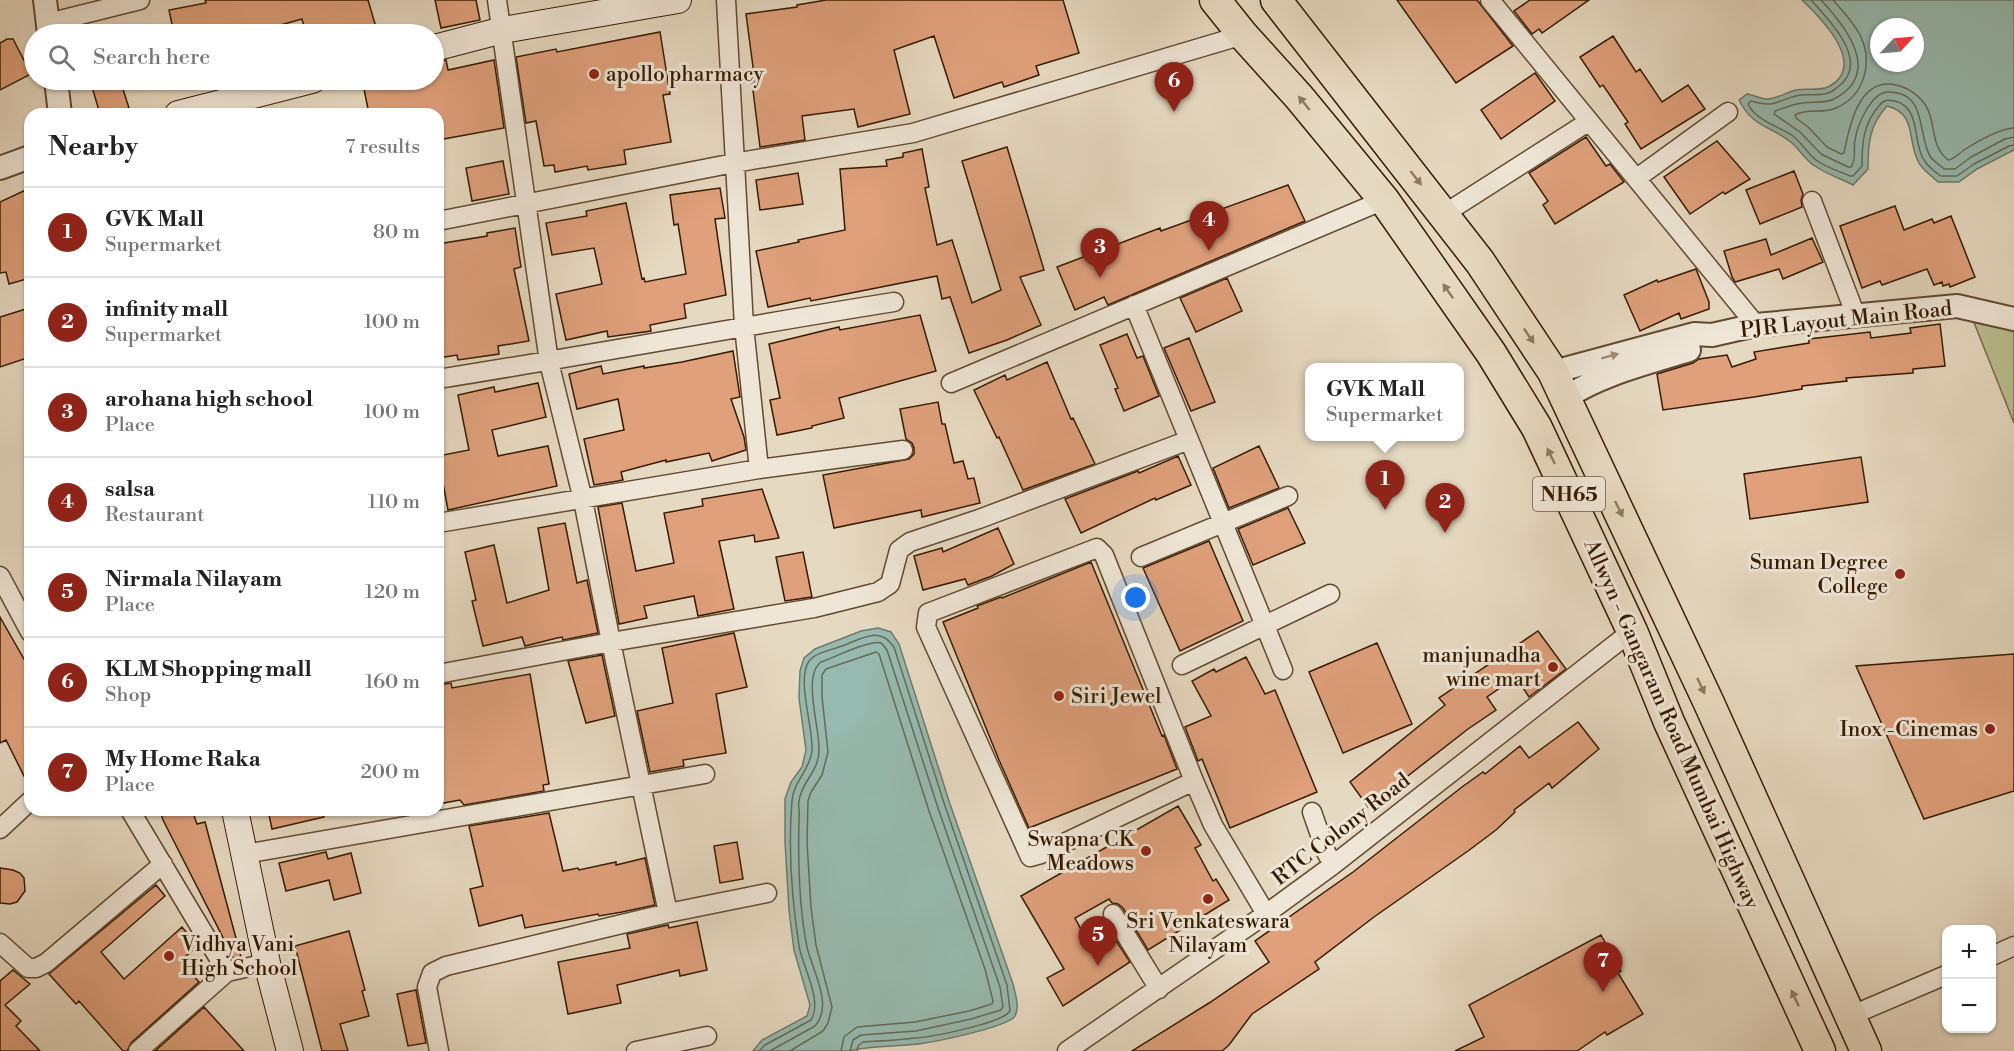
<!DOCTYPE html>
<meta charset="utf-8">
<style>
body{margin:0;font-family:"Libre Bodoni",serif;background:#f2f2f2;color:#222}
.controls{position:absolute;right:18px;bottom:18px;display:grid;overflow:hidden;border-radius:12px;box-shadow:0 2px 4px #0004}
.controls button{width:54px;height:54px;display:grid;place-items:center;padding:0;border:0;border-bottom:2px solid #e0e0e0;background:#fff;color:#222;font:30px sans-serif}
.compass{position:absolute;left:1870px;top:18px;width:54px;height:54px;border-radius:50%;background:#fff;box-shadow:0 2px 4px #0004;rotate:64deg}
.you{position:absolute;left:1136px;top:598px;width:21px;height:21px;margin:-15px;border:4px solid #fff;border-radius:50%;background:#1a73e8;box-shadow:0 0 0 9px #1a73e833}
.badge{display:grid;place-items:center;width:39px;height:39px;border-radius:50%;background:#8f2418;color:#fff;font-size:20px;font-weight:700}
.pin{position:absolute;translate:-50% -50px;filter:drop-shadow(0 2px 3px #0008)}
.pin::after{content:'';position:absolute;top:32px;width:21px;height:18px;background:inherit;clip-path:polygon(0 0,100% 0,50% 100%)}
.popup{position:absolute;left:1305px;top:363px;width:159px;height:78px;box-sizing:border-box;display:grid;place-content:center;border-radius:12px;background:#fff;filter:drop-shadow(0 2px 4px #0005);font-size:20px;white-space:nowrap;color:#767676}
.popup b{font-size:22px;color:#222}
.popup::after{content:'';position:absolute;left:50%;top:100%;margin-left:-12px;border:12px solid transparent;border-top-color:#fff}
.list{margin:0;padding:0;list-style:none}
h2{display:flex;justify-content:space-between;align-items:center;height:78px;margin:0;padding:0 24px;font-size:26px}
h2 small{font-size:20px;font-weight:400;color:#767676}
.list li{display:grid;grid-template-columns:39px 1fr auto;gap:18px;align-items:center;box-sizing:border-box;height:90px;padding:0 24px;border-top:2px solid #e0e0e0}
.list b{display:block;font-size:22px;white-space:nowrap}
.list p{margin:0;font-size:20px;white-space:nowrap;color:#767676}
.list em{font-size:20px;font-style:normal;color:#767676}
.icon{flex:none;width:33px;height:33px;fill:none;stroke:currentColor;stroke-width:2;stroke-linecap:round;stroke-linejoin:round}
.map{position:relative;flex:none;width:2014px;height:1051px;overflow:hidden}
.search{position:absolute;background:#fff;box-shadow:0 2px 4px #0004;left:24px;top:24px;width:420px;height:66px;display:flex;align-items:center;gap:15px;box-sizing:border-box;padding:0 21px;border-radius:33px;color:#767676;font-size:22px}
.panel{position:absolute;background:#fff;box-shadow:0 2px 4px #0004;left:24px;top:108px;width:420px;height:708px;border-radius:18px}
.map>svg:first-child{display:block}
</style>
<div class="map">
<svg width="2014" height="1051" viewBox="0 0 2014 1051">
<rect width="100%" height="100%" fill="#e6d9c1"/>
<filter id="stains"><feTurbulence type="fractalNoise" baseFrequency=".00333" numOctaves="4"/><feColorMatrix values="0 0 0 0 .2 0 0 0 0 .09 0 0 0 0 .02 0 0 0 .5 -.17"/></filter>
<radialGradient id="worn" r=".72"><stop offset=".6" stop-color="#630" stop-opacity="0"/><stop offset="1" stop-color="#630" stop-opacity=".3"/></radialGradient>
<path fill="#b9be90" stroke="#786c48" stroke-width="1.5" d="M1971 315 2014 326V423Z"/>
<path fill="#97bab0" stroke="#707a6a" stroke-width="1.5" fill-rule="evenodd" d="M1802 0H2014V150L1977 169 1959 182H1938C1932 176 1921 169 1918 161 1907 140 1917 113 1887 106 1869 126 1868 143 1868 169L1853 185C1840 178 1826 174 1815 166 1806 161 1800 150 1792 143 1770 125 1753 128 1739 100L1747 94C1753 95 1759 98 1765 99 1775 100 1787 92 1796 90 1806 88 1820 91 1828 87 1869 66 1821 18 1802 0ZM1879 27H1915V63H1879Z
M878 628 891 632 899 644 950 804 1013 984C1015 993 1020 1007 1015 1016 1009 1027 934 1042 918 1044 895 1047 872 1045 849 1051H753L762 1040 807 1016 810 1005 794 950 789 910 785 842V799L791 782 802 767 806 750 799 698 800 671 804 658 815 649 861 631Z"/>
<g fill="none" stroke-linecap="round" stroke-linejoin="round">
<path stroke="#666a58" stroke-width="1.5" d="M1811 0C1828 19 1871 61 1839 86 1836 88 1832 92 1828 93 1820 96 1809 94 1800 95 1777 99 1778 109 1751 101L1748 104C1755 120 1780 127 1793 136 1802 143 1807 153 1816 160 1825 167 1839 171 1850 176H1853L1862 166C1862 143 1863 124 1879 106 1884 99 1888 100 1895 101 1922 108 1912 143 1924 160 1928 166 1935 172 1941 176H1957L1974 164 2009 146 2014 145
M1821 0C1846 27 1883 73 1834 99 1825 104 1812 101 1802 103 1793 104 1784 108 1775 111L1774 114 1800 132 1821 154 1848 167H1851C1857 159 1853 149 1855 140 1857 126 1871 92 1888 92 1928 92 1917 134 1930 156 1933 161 1940 165 1944 169H1955L1971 157 2005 139 2014 137
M1833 0C1843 11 1855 24 1861 37 1873 64 1864 96 1836 108 1823 114 1808 108 1795 115L1796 118 1808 127 1827 147 1841 154 1844 153C1849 127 1859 76 1896 85 1909 88 1918 94 1926 106 1937 124 1929 144 1948 160 1955 159 1958 154 1964 150 1978 141 1998 129 2014 128
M759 1051 765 1045 811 1020C823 1001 803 968 799 946 792 900 788 848 792 801 793 782 810 770 812 751 814 729 796 680 809 661 816 652 832 650 842 646 862 639 879 625 894 647L945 806 1007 985 1010 1011C1003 1023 932 1037 915 1038 898 1040 880 1041 863 1042L858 1046 857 1051
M770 1051 815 1026C834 1005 812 970 807 947 799 908 798 859 799 819 800 813 798 806 799 801 801 782 819 772 819 750 820 728 802 676 821 662 833 658 871 639 881 643 883 644 885 648 887 650L938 808 1000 987 1003 1007 1001 1010 971 1019 916 1031 861 1035 853 1040 850 1051
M790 1051 823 1031 828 1023 832 1007 816 945 811 908 807 842 808 801 811 792 822 775 828 752 822 697V675L826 669 876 652 879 654 929 811 985 969 993 1001 992 1004 969 1011 915 1022 857 1027 844 1037 841 1051"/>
</g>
<path fill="#dfa07b" stroke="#361b00" stroke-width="1.5" d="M205 0H368L378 34H306L302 19 259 31 260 34H174L169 10 206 3Z
M435 0H476L480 20 441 28Z
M826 0H1063L1079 53 1036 66 1039 75 1004 87 1002 82 954 98 934 36 894 50 910 114 858 127 854 109 802 116 805 140 760 147 752 82H755L746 14 797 7V5Z
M1397 0H1477L1513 46 1456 83Z
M1530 0H1589L1542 33 1539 29 1532 34 1514 11Z
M660 32 670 94 663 95 671 142 624 150 626 164 588 170 587 166 555 172 554 165 544 166 536 121 526 123 516 57 556 49 557 52Z
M1613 36 1636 72 1640 69 1662 102 1688 85 1705 109 1641 149 1625 124 1628 122 1603 85 1600 87 1580 57Z
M7 39H13L31 74 0 90V43Z
M446 60 448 70 494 60 504 128 438 140V114H369L363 84 384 80H434V63Z
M1535 73 1555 101 1501 139 1481 110Z
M90 80H120L129 108 108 114H100Z
M1586 137 1606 166 1610 164 1624 182 1555 224 1543 205 1548 201 1529 173Z
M1717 141 1750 179 1725 194 1723 192 1690 214 1664 177Z
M1007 147 1044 270 1020 277 1041 325 1007 340 969 353 950 297 942 299 937 276 811 301 810 298 768 307 756 251 799 242 798 240 845 230 840 169 887 166 886 160 903 157V153L922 149 929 187 925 188 937 245 952 240 972 303 1001 290 962 161Z
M503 161 509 194 472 201 466 168Z
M1794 171 1803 194 1801 200 1802 207 1760 224 1746 190Z
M798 173 803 204 760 210 756 180Z
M1288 185 1305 221 1108 305 1104 297 1075 310 1057 267 1160 228 1161 231Z
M30 188V278L9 284 6 272 0 273V202Z
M720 188 725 218 715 219 726 295 684 304 686 318 650 325 651 331 608 337 607 331 566 340 556 294 602 284 594 248 552 255 546 223 587 216 586 211 626 203 642 279 644 278 645 282 686 274 678 224 674 225 670 195Z
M1895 206 1904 230 1932 219 1934 223 1951 216 1975 277 1950 287 1949 284 1943 286 1942 282 1934 285 1927 269 1882 285 1880 281 1862 288 1840 226Z
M515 228 521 267 514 269 529 341 498 346 499 354 458 360 457 355 438 358V244L487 236V233Z
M1812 238 1823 262 1783 279 1779 269 1735 282 1732 277 1724 251 1766 239 1771 255Z
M1696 269 1709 302V309L1681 319 1679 313 1640 331 1624 295 1657 280 1658 282Z
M1227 278 1242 311 1196 332 1180 298Z
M26 309 30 320V357L0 367V317Z
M920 315 936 371 839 398 844 418 812 426V428L777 435 770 400 780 398 769 344 839 327 840 330Z
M1940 324 1945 366 1913 369V373L1846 378 1847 381 1802 386V389L1754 397 1663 410 1657 374 1693 363 1699 359 1727 355 1732 367 1756 359 1754 352 1809 343V339L1870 332 1871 338 1911 333 1910 328Z
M1127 334 1137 358 1143 356 1159 396 1124 411 1115 389 1118 388 1100 345Z
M1189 338 1215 402 1191 411 1164 348Z
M733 351 740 397 731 399 744 437 746 450 712 461 709 453 666 462V460L621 472 623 480 618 481 594 485 584 439 624 430 618 399 577 409 569 374 601 366 603 374 644 366V368L682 362Z
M1047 362 1071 419 1073 418 1095 464 1023 490 999 437 997 438 974 390 1005 375 1007 380Z
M538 383 546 417 492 430 498 456 548 446 557 486 448 510 438 456 469 450 458 395 494 387 495 392Z
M938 402 942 424H945L954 463 963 461 968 479 974 478 980 503 922 517 921 510 834 528 823 475 909 459 914 454V448L912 443 906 439 900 409Z
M1259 446 1279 488 1229 508 1213 468Z
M1178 456 1191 485 1156 500 1155 498 1081 533 1065 499 1138 471 1139 473Z
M1861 457 1868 502 1750 519 1744 474Z
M762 489 779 538 755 542 754 535 719 541 734 609 698 616 694 596 644 606 647 618 619 624 598 507 622 503 636 571 674 563 664 513 703 506 702 499Z
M1288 508 1305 543 1253 565 1238 529Z
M565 523 577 583 587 580 598 633 563 640 562 637 557 638 525 646 522 637 483 646 472 601 476 600 465 552 494 545 507 603 549 590 538 528Z
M998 528 1014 564 992 576 968 585 965 579 923 590 914 556 942 548 943 552Z
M1209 541 1243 621 1180 651 1143 568Z
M803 552 812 597 785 601 776 557Z
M1091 562 1162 736 1164 735 1177 769 1029 828 999 760 943 622 978 608 977 606 1001 597 1002 598Z
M0 617 24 659 30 656V788L6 740 0 743Z
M1538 631 1566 669 1529 697 1516 677 1487 697 1496 710 1468 729 1368 807 1350 782 1445 705 1439 698Z
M734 633 747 687 716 694 726 753 683 760 684 766 650 772 637 711 673 703 662 648Z
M1377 643 1412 724 1343 753 1309 672Z
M2014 654V791L1924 819 1856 666Z
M602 655 615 716 586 723 568 661Z
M1246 657 1265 694 1275 690 1317 792 1230 828 1202 759 1198 761 1185 727 1211 716 1192 681 1214 669 1216 672Z
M530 674 549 784 543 785 544 791 464 805 460 800 438 804V685L451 683 452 688Z
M1578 722 1599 749 1552 788 1549 783 1514 810 1515 812 1496 830 1468 851 1374 917 1315 962 1319 969 1252 1014 1229 1045 1222 1051H1132L1209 1003 1269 962 1255 941 1353 872 1462 787 1483 772 1485 774 1520 746 1529 758Z
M1178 806 1201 845 1195 848 1213 881 1216 879 1229 900 1148 950 1123 908 1118 904 1112 903 1109 899 1075 918 1092 950 1113 936 1130 962 1063 1006 1047 978 1064 969 1021 896Z
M160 810H192L197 824 205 822 241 957 234 959 163 820Z
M268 810H323L324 817 272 829Z
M549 813 563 871 578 868 579 870 616 862V865L645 858 655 905 622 912 599 916 598 914 525 928 522 915 479 926 470 889 483 886 469 826Z
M737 842 743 879 720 883 714 846Z
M326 852 328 859 351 853 361 893 334 900 329 880 286 891 279 863Z
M0 868 13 870 20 873 24 878 25 891 17 902 10 904 0 903Z
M156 885 165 896 101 952 124 979 182 927 198 946 180 961 199 982 131 1043 127 1051H123L79 1001 76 1004 49 974Z
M697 922 707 970 680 976 679 970 617 985 621 1003 568 1014 558 962 630 948 627 934 668 925 669 928Z
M349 931 365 990 362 991 369 1016 340 1024 348 1051H322L295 946Z
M1601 935 1621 971 1618 973 1643 1014 1607 1035 1605 1032 1577 1051H1455L1484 1037 1469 1005Z
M13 970 30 984 5 1005 21 1021 16 1026 40 1051H0V981Z
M416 990 426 1043 408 1046 397 994Z
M204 1007 244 1051H155Z"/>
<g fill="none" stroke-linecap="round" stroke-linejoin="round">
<defs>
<path id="minor" d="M497 0 549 362 583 500 611 642 668 913
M726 0 744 326 759 469
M1490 0C1578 109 1668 216 1756 325
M48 23 140 0
M1637 178 1728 112
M1812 201 1856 316
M1444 214 1588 122
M438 221 734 163 913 133 1243 35
M1134 305 1283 670
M438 379C590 355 742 326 894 302
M951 383 1384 200
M438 523 759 469 903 450
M1141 557 1288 496
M0 576 30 632
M1182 665 1330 594
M438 674 611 642 814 608 878 592 890 584 899 550 910 542 979 519 1189 440
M1194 781 1104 555 1097 548 928 613 926 627 1030 857 1041 854 1194 781 1213 825 1266 914
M130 810 227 972 267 963
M1312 812 1326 852 1333 865
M0 829 30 801
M245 854 705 774
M1113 914 1159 989
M0 943 28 968H36L46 963 163 864
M1992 956 2014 946
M1850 1016 1946 975
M138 1051 227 972
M439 1051 427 987 432 973 446 966 668 913 767 893
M636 1051 707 1036
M1067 1051 1266 914 1333 865 1632 631"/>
<path id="tertiary" d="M45 0 49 34
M56 80 60 114
M0 168 30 157
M1553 372 1694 334 1712 335 1756 325 1957 306 2014 319
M1565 398C1601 374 1648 363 1689 350"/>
<path id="secondary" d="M434 48 503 30 678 0
M178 114 312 80
M235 810 267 963 290 1051"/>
<path id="trunk" d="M1215 0 1243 35 1299 97 1384 200 1491 353 1537 428 1632 631 1669 722 1820 1051
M1276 0 1480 262 1553 372 1708 701 1866 1051"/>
</defs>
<use href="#minor" stroke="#624a30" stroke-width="21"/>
<use href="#tertiary" stroke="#624a30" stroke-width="26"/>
<use href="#secondary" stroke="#361b00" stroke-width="28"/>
<use href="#trunk" stroke="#361b00" stroke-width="33"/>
<use href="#minor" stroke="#efe6d7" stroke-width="18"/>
<use href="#tertiary" stroke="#efe6d7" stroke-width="22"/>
<use href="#secondary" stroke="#efe6d7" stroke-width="26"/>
<use href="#trunk" stroke="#e6d9c1" stroke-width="30"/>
</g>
<defs><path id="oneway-solid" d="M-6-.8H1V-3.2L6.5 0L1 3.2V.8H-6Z" transform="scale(1.5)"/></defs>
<g fill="#8e7a60">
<use href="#oneway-solid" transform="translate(1304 103) rotate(-129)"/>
<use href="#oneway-solid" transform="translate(1416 178) rotate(52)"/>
<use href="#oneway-solid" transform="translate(1448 291) rotate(-125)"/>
<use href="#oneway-solid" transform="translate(1529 336) rotate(56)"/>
<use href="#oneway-solid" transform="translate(1551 456) rotate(-116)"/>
<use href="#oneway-solid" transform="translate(1619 509) rotate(64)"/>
<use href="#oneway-solid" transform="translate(1701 686) rotate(65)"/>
<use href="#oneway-solid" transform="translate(1795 998) rotate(-115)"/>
</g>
<use fill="#9c8b76" href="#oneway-solid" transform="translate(1610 356) rotate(-15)"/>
<g fill="#8f2418" stroke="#efe6d7" stroke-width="2">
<circle cx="594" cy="74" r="6"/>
<circle cx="1900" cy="574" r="6"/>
<circle cx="1553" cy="667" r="6"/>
<circle cx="1059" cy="696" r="6"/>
<circle cx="1990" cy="729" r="6"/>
<circle cx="1146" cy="851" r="6"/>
<circle cx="1208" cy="899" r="6"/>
<circle cx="169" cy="956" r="6"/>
</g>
<g text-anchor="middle" stroke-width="6" stroke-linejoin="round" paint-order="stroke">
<rect fill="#efe6d7" stroke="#6e5840" stroke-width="1.5" x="1533" y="477" width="72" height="34" rx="4.5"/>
<g font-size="20" font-weight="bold" fill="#361b00">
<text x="1569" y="501">NH65</text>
</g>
<g font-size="21" fill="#361b00" stroke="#efe6d7" text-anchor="end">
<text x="606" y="81" text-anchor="start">apollo pharmacy</text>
<text x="1888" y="569">Suman Degree<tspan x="1888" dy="24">College</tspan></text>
<text x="1541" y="662">manjunadha<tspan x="1541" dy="24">wine mart</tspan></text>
<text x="1071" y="703" text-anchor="start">Siri Jewel</text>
<text x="1978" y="736">Inox -Cinemas</text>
<text x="1134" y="846">Swapna CK<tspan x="1134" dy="24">Meadows</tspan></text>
<text x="1208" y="928" text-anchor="middle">Sri Venkateswara<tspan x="1208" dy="24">Nilayam</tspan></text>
<text x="181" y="951" text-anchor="start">Vidhya Vani<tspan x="181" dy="24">High School</tspan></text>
</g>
<g font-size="21" fill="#361b00" stroke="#efe6d7">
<text transform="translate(1846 319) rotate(-6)" y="7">PJR Layout Main Road</text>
<text transform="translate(1672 724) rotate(66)" y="7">Allwyn - Gangaram Road Mumbai Highway</text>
<text transform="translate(1341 829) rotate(-38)" y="7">RTC Colony Road</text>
</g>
</g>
<rect width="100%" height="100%" filter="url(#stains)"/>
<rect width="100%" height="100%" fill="url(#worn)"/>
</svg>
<div class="controls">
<button>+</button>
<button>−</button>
</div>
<svg class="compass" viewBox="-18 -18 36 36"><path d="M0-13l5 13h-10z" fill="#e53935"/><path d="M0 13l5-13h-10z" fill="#767676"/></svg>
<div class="you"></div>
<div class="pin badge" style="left:1385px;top:510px">1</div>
<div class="popup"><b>GVK Mall</b>Supermarket</div>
<div class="pin badge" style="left:1445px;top:533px">2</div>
<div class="pin badge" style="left:1100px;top:278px">3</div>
<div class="pin badge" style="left:1209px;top:251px">4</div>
<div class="pin badge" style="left:1098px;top:966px">5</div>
<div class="pin badge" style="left:1174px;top:112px">6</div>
<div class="pin badge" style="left:1603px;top:992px">7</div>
<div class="search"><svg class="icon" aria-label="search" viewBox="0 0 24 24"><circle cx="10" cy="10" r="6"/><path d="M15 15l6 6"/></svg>Search here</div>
<section class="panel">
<h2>Nearby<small>7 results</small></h2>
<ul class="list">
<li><span class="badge">1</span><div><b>GVK Mall</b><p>Supermarket</p></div><em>80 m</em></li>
<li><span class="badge">2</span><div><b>infinity mall</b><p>Supermarket</p></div><em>100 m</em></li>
<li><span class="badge">3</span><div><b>arohana high school</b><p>Place</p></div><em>100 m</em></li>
<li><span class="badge">4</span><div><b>salsa</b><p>Restaurant</p></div><em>110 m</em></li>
<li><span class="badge">5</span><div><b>Nirmala Nilayam</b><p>Place</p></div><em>120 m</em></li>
<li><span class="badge">6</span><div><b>KLM Shopping mall</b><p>Shop</p></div><em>160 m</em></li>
<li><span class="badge">7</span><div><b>My Home Raka</b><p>Place</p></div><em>200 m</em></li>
</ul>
</section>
</div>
